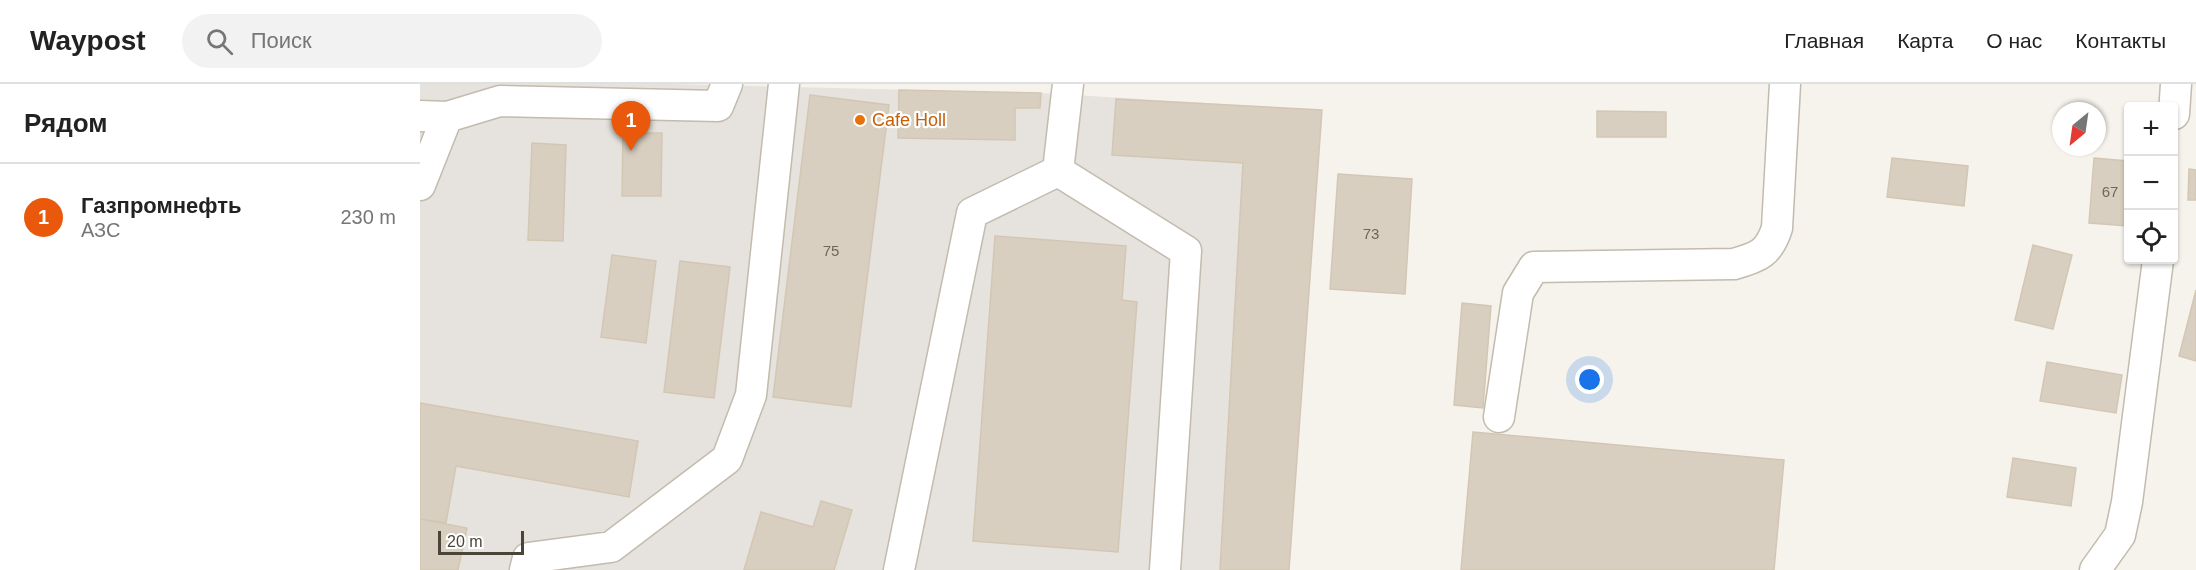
<!DOCTYPE html>
<html lang="ru">
<meta charset="utf-8">
<style>
body{margin:0;font-family:Arial,sans-serif;background:#f2f2f2;color:#222}
.controls{position:absolute;right:18px;top:18px;display:grid;overflow:hidden;border-radius:6px;box-shadow:0 2px 4px #0004}
.controls button{width:54px;height:54px;display:grid;place-items:center;padding:0;border:0;border-bottom:2px solid #e0e0e0;background:#fff;color:#222;font:30px sans-serif}
.compass{position:absolute;left:1632px;top:18px;width:54px;height:54px;border-radius:50%;background:#fff;box-shadow:0 2px 4px #0004;rotate:209deg}
.scale{position:absolute;left:18px;bottom:15px;width:86px;box-sizing:border-box;padding-left:6px;border:3px solid #4b4439;border-top:0;font-size:16px;line-height:21px;white-space:nowrap;color:#4b4439;-webkit-text-stroke:4px #fff;paint-order:stroke}
.you{position:absolute;left:1170px;top:296px;width:21px;height:21px;margin:-15px;border:4px solid #fff;border-radius:50%;background:#1a73e8;box-shadow:0 0 0 9px #1a73e833}
.badge{display:grid;place-items:center;width:39px;height:39px;border-radius:50%;background:#ea580c;color:#fff;font-size:20px;font-weight:700}
.pin{position:absolute;translate:-50% -50px;filter:drop-shadow(0 2px 3px #0008)}
.pin::after{content:'';position:absolute;top:32px;width:21px;height:18px;background:inherit;clip-path:polygon(0 0,100% 0,50% 100%)}
.list{margin:0;padding:0;list-style:none}
h2{display:flex;justify-content:space-between;align-items:center;height:78px;margin:0;padding:0 24px;font-size:26px}
h2 small{font-size:20px;font-weight:400;color:#767676}
.list li{display:grid;grid-template-columns:39px 1fr auto;gap:18px;align-items:center;box-sizing:border-box;height:108px;padding:0 24px;border-top:2px solid #e0e0e0}
.list b{display:block;font-size:22px;white-space:nowrap}
.list p{margin:0;font-size:20px;white-space:nowrap;color:#767676}
.list em{font-size:20px;font-style:normal;color:#767676}
.icon{flex:none;width:33px;height:33px;fill:none;stroke:currentColor;stroke-width:2;stroke-linecap:round;stroke-linejoin:round}
.map{position:relative;flex:none;width:1776px;height:486px;overflow:hidden}
header{display:flex;align-items:center;gap:36px;box-sizing:border-box;height:84px;padding:0 30px;background:#fff;border-bottom:2px solid #e0e0e0}
header strong{font-size:28px}
nav{display:flex;gap:33px;margin-inline-start:auto;font-size:21px}
.search{width:420px;height:54px;background:#f2f2f2;display:flex;align-items:center;gap:15px;box-sizing:border-box;padding:0 21px;border-radius:33px;color:#767676;font-size:22px}
main{display:flex}
aside{flex:1;background:#fff}
.map>svg:first-child{display:block}
</style>
<header>
<strong>Waypost</strong>
<div class="search"><svg class="icon" aria-label="search" viewBox="0 0 24 24"><circle cx="10" cy="10" r="6"/><path d="M15 15l6 6"/></svg>Поиск</div>
<nav><a>Главная</a><a>Карта</a><a>О нас</a><a>Контакты</a></nav>
</header>
<main>
<aside>
<h2>Рядом<small></small></h2>
<ul class="list">
<li><span class="badge">1</span><div><b>Газпромнефть</b><p>АЗС</p></div><em>230 m</em></li>
</ul>
</aside>
<div class="map">
<svg width="1776" height="486" viewBox="0 0 1776 486">
<rect width="100%" height="100%" fill="#f6f3ec"/>
<path fill="#e6e2dd" d="M0 0H252L621 9 902 26 869 486H0Z"/>
<path fill="#d8cfc1" stroke="#d3c7b4" stroke-width="1.5" d="M479 6 621 9 620 24H595V56L478 54Z
M390 11 469 21 431 323 353 313Z
M696 15 902 26 869 486H800L823 79 692 71Z
M1177 27 1246 28V53H1177Z
M203 49H242L241 112H202Z
M112 59 146 61 143 157 108 156Z
M1472 74 1548 82 1544 122 1467 113Z
M1674 74 1708 77V142L1669 139Z
M1769 85 1776 86V116H1768Z
M918 90 992 95 985 210 910 205Z
M575 152 706 162 702 216 717 218 698 468 553 457Z
M1613 161 1652 171 1633 245 1595 236Z
M192 171 236 177 226 259 181 253Z
M260 177 310 183 294 314 244 308Z
M1776 206V277L1759 272Z
M1042 219 1071 222 1063 324 1034 321Z
M1627 278 1702 291 1696 329 1620 317Z
M0 319 218 357 209 413 36 382 26 439 0 435Z
M1053 348 1364 376 1354 486H1041Z
M1593 374 1656 384 1651 422 1587 413Z
M401 417 432 426 414 486H324L341 428 393 443Z
M0 435 47 444 38 486H0Z"/>
<g fill="none" stroke-linecap="round" stroke-linejoin="round">
<defs>
<path id="minor" d="M1754 30 1756 0
M0 32 27 33 80 17 298 22 307 0
M638 87 766 167 745 486
M638 87 648 0
M0 101 27 33
M1079 333 1098 209 1114 183 1314 180C1339 173 1349 169 1357 144L1365 0
M105 486 108 474 191 463 307 375 331 311 364 0
M479 486 552 129 638 87
M1675 486 1700 451 1707 418 1738 176"/>
</defs>
<use href="#minor" stroke="#c2bbae" stroke-width="33"/>
<use href="#minor" stroke="#fff" stroke-width="30"/>
</g>
<circle fill="#e8710a" stroke="#fff" stroke-width="2" cx="440" cy="36" r="6"/>
<g text-anchor="middle" stroke-width="4.5" stroke-linejoin="round" paint-order="stroke">
<g font-size="15" fill="#6e675b">
<text x="1690" y="113">67</text>
<text x="951" y="155">73</text>
<text x="411" y="172">75</text>
</g>
<g font-size="18" fill="#c56008" stroke="#fff" text-anchor="start">
<text x="452" y="42">Cafe Holl</text>
</g>
</g>
</svg>
<div class="controls">
<button>+</button>
<button>−</button>
<button><svg class="icon" aria-label="locate" viewBox="0 0 24 24"><circle cx="12" cy="12" r="6"/><path d="M12 2v4M12 18v4M2 12h4M18 12h4"/></svg></button>
</div>
<svg class="compass" viewBox="-18 -18 36 36"><path d="M0-13l5 13h-10z" fill="#e53935"/><path d="M0 13l5-13h-10z" fill="#767676"/></svg>
<div class="scale">20 m</div>
<div class="you"></div>
<div class="pin badge" style="left:211px;top:67px">1</div>
</div>
</main>
